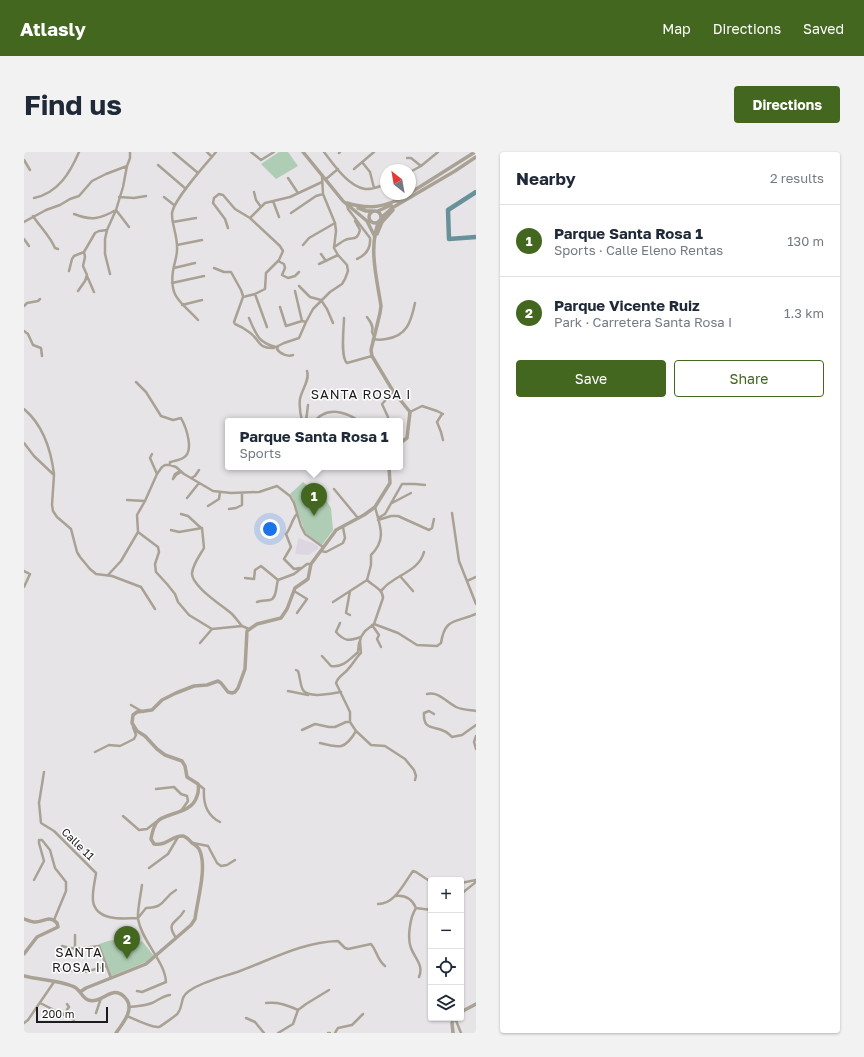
<!DOCTYPE html>
<meta charset="utf-8">
<style>
body{margin:0;font-family:"Golos Text",sans-serif;background:#f2f2f3;color:#1f2937}
.controls{position:absolute;right:12px;bottom:12px;display:grid;overflow:hidden;border-radius:4px;box-shadow:0 1px 3px #0004}
.controls button{width:36px;height:36px;display:grid;place-items:center;padding:0;border:0;border-bottom:1px solid #e0e1e3;background:#fff;color:#1f2937;font:20px sans-serif}
.compass{position:absolute;left:356px;top:12px;width:36px;height:36px;border-radius:50%;background:#fff;box-shadow:0 1px 3px #0004;rotate:329deg}
.scale{position:absolute;left:12px;bottom:10px;width:72px;box-sizing:border-box;padding-left:4px;border:2px solid #1c1b1d;border-top:0;font-size:11px;line-height:14px;white-space:nowrap;color:#1c1b1d;-webkit-text-stroke:3px #fff;paint-order:stroke}
.you{position:absolute;left:246px;top:377px;width:14px;height:14px;margin:-10px;border:3px solid #fff;border-radius:50%;background:#1a73e8;box-shadow:0 0 0 6px #1a73e833}
.badge{display:grid;place-items:center;width:26px;height:26px;border-radius:50%;background:#43671f;color:#fff;font-size:13px;font-weight:700}
.pin{position:absolute;translate:-50% -33px;filter:drop-shadow(0 1px 2px #0008)}
.pin::after{content:'';position:absolute;top:21px;width:14px;height:12px;background:inherit;clip-path:polygon(0 0,100% 0,50% 100%)}
.popup{position:absolute;left:201px;top:266px;width:178px;height:52px;box-sizing:border-box;display:grid;place-content:center;border-radius:4px;background:#fff;filter:drop-shadow(0 1px 3px #0005);font-size:13px;white-space:nowrap;color:#747a83}
.popup b{font-size:15px;color:#1f2937}
.popup::after{content:'';position:absolute;left:50%;top:100%;margin-left:-8px;border:8px solid transparent;border-top-color:#fff}
.list{margin:0;padding:0;list-style:none}
h2{display:flex;justify-content:space-between;align-items:center;height:52px;margin:0;padding:0 16px;font-size:17px}
h2 small{font-size:13px;font-weight:400;color:#747a83}
.list li{display:grid;grid-template-columns:26px 1fr auto;gap:12px;align-items:center;box-sizing:border-box;height:72px;padding:0 16px;border-top:1px solid #e0e1e3}
.list b{display:block;font-size:15px;white-space:nowrap}
.list p{margin:0;font-size:13px;white-space:nowrap;color:#747a83}
.list em{font-size:13px;font-style:normal;color:#747a83}
.actions{display:flex;gap:8px;padding:12px 16px}
.actions a{flex:1;padding:9px 0;border:1px solid #43671f;border-radius:4px;text-align:center;font-size:14px;color:#43671f}
.actions .main{background:#43671f;color:#fff}
.icon{flex:none;width:22px;height:22px;fill:none;stroke:currentColor;stroke-width:2;stroke-linecap:round;stroke-linejoin:round}
.map{position:relative;flex:none;width:452px;height:881px;overflow:hidden;border-radius:4px}
header{display:flex;align-items:center;gap:24px;box-sizing:border-box;height:56px;padding:0 20px;background:#43671f;color:#fff}
header strong{font-size:19px}
nav{display:flex;gap:22px;margin-inline-start:auto;font-size:14px}
.intro{display:flex;align-items:center;justify-content:space-between;box-sizing:border-box;height:96px;padding:0 24px}
h1{margin:0;font-size:28px}
.button{padding:10px 18px;border-radius:4px;background:#43671f;color:#fff;font-size:14px;font-weight:700}
main{display:flex;gap:24px;padding:0 24px}
aside{flex:1;background:#fff;border-radius:4px;box-shadow:0 1px 3px #0004}
.map>svg:first-child{display:block}
</style>
<header>
<strong>Atlasly</strong>
<nav><a>Map</a><a>Directions</a><a>Saved</a></nav>
</header>
<div class="intro"><h1>Find us</h1><a class="button">Directions</a></div>
<main>
<div class="map">
<svg width="452" height="881" viewBox="0 0 452 881">
<rect width="100%" height="100%" fill="#e7e4e8"/>
<path fill="#ddd6e0" d="M274 386 289 391 294 394V397L284 403 271 402Z"/>
<path fill="#afcdb4" d="M255 0H264L274 14 252 27 237 12Z
M279 330 302 348 307 356 309 378 298 393 281 380 269 346 266 342Z
M95 787 101 789 109 796 118 789 130 804 122 810 87 824 75 792 84 789Z"/>
<g fill="none" stroke-linecap="round" stroke-linejoin="round">
<path stroke="#689299" stroke-width="4.5" d="M452 40 424 58 425 87 452 85"/>
<path stroke="#a9a194" stroke-width="2.5" d="M149 0 174 21
M183 0 188 5
M227 0 237 8 250 0
M300 0C310 13 324 34 341 37 348 38 356 34 362 32
M315 1 316 0
M383 6H387L397 14
M0 8 6 18
M338 10 346 20 350 36
M134 13 162 37
M370 16V18
M330 17 350 0
M386 20 397 14 414 0
M264 26 274 41
M302 27 314 17
M230 40 232 48 237 55
M95 45 110 46 122 44
M140 45 150 53
M10 46C34 41 46 21 55 0
M249 49 255 65
M323 53 324 57 346 86C347 96 342 103 333 107
M267 61 292 44 299 42
M50 62C67 69 76 67 92 58L99 35 103 14
M9 64C16 75 26 84 31 96L34 97
M226 66 256 94 259 99 255 108 242 121 241 137 231 142 219 145 210 170 211 172C216 174 221 177 225 180 236 187 233 197 250 196
M0 70 22 58 36 53 46 47 55 44 68 29 82 22 103 14 106 6V0
M149 70 172 66
M204 76 201 67 189 51 190 46 195 42 199 43 211 57 226 66 241 51 266 45 298 30
M83 78 81 87V102L86 122
M0 87 5 94
M153 93 178 88
M279 93 285 86 311 71
M310 95C314 93 317 90 321 88 330 85 333 89 336 78L331 69 332 67
M297 102 302 109
M254 109 260 112 261 116 258 123 264 126 271 124 275 120
M295 112 314 103
M150 116 171 111
M190 116 200 120H207L217 138 219 144
M45 119 48 107 50 104 60 100 71 81 75 79 83 78 92 58 105 75
M63 124 70 140
M148 131 180 124
M275 134 286 145 297 148 303 157 309 171
M54 139 61 129 63 123 59 114 61 105 60 100
M271 139 278 169
M231 142 243 175
M158 153 178 148
M0 154 3 151 14 149 16 147
M256 155 262 174 278 169 282 170
M343 165C346 169 350 174 348 180L350 184
M225 166C232 182 234 191 252 195L260 191 275 186 282 170 289 157 306 140 318 132 321 127 324 119 323 113 314 103 310 96 312 79 311 71 299 42 298 24
M320 166C320 176 316 205 323 211L348 204
M174 168C158 150 145 147 149 119 150 112 153 105 153 98 154 85 148 74 148 62 148 49 183 11 192 0
M0 179 4 182 9 193 17 196 18 204
M349 187C354 188 357 188 362 187 383 184 387 170 391 151
M254 194 253 197C256 202 264 205 269 203
M112 230 122 240 137 264 149 268 157 266C162 275 171 300 159 306 156 308 150 309 146 310V313
M0 257C19 273 27 298 30 322
M386 260 398 254 413 259 419 262
M418 262 413 270 417 280 419 288
M364 265 358 252 368 241 369 239
M278 269C276 261 275 254 276 247 278 237 286 228 283 219
M282 269 284 253
M290 269C293 267 295 264 298 263 310 256 325 262 335 269
M0 291 10 304 30 323 28 353 29 359 33 365 47 377 53 400 56 405 66 417 72 422 88 424 117 435 131 457
M128 302 126 306 133 322
M156 319 151 322 149 327 152 323 157 320
M167 326 171 324 175 318
M310 337 334 366
M163 346 175 331
M103 348 121 349
M368 351 387 341
M184 354 195 347 196 340
M351 355C356 374 363 387 347 403V413L343 428C349 434 359 437 359 446L350 472 341 479 337 485 336 489 337 501C332 505 330 511 325 516 321 522 314 524 312 531L326 560V570L332 579 347 593 361 594 381 607 390 618 392 624 391 628
M205 357 212 356 218 353V341
M428 361 435 409 452 452
M157 362 164 364 177 376
M273 362C268 367 267 376 262 382L267 395 260 407 270 417 276 416
M354 366 361 362 378 332H391L401 333
M354 368 367 364H374L405 378 408 376 410 367
M147 378 155 380 178 376 180 396C176 403 169 412 168 421 167 434 199 454 208 462 212 466 215 471 218 474
M114 380 134 395 135 400 131 412 132 420 143 432 151 442 154 450 165 463 188 477 218 474 225 477
M297 399 302 400 319 391 321 386 319 375
M0 419 6 422 0 435
M84 423 97 409 114 380 113 363 121 349 133 322 138 315 141 313H146L152 315 160 322 189 339 207 341 235 340 253 334 266 344 270 351 277 374 281 382 299 395
M376 424 389 439
M221 426 230 427 231 418 237 414 254 428
M443 429 452 425
M270 439 283 447 273 461
M326 439 322 461 326 463
M357 439C360 436 363 432 367 430 379 421 396 416 400 400
M233 450C238 448 242 449 246 448 253 447 252 433 254 428L270 422 283 412H287
M309 450 343 428
M316 471 312 480C321 490 325 489 337 485
M350 472 374 481 393 493 413 494 417 491C421 465 432 471 452 462
M348 473 355 483 353 487 357 495
M176 491 188 477
M298 504 307 514C319 516 326 507 334 500L335 491 336 489
M272 518 274 519C276 524 276 533 279 538 285 547 309 541 317 540
M264 539 284 543
M403 542C415 539 422 550 432 555 438 558 446 558 452 559
M107 553 119 560
M410 562 405 559 400 561C399 578 409 574 420 579 423 580 426 583 428 585L438 583 452 573
M278 578 291 572 305 575H311L322 570H326
M452 584 450 590 452 597
M296 591C315 596 321 598 332 579
M71 600 85 593 96 594 110 587 112 583 109 575
M20 620 15 651 17 671 30 679 72 721C71 730 68 739 69 749 72 769 98 767 114 766L122 756C142 756 138 746 152 738
M174 632 180 637C179 651 182 663 196 670
M132 637 150 635 157 642 163 644 164 649 157 659
M99 664 115 678 123 677 132 670
M169 691 184 694 193 711 197 714 203 713 211 708
M125 716 144 702 154 685
M10 728 20 709 15 691V688H18L26 698 31 716 42 730V739L30 768
M437 731 452 728
M437 742 452 730
M372 744C382 743 388 747 392 756L407 758
M354 752C371 752 380 731 389 719L392 720 407 730
M392 756C386 765 383 786 387 796 391 807 400 813 395 825
M51 783V797
M152 786C141 769 153 772 160 759
M38 794C51 799 62 795 75 794L87 826
M30 817 59 820 65 819 82 814
M113 839 118 840 142 830C141 809 118 790 114 767 113 760 117 741 118 733
M16 851 50 868
M242 851C255 850 263 853 274 858
M105 855C113 854 121 854 128 851 135 848 138 844 146 843
M72 861 77 846
M40 862 45 855 43 852
M103 864C110 867 128 876 135 875 137 874 153 863 154 861 160 853 155 846 165 839 179 829 199 825 216 819 248 807 279 790 314 789L321 796 324 797 347 792C353 799 353 808 361 814
M222 866 231 870 240 881
M431 866 437 881
M0 871 4 868 30 830
M254 881 269 872 274 858 282 852 305 838
M304 881H306
M311 881 314 876 328 873 339 862"/>
<path stroke="#a9a194" stroke-width="3.5" d="M279 0 319 49 343 69 351 85
M386 41 451 0
M373 49 384 42
M323 51C343 57 354 56 374 48
M334 56 342 59H349
M354 59 367 53
M345 65a6 6 0 1 1 12 0a6 6 0 1 1-12 0Z
M357 66 368 56 431 19 452 5
M355 69C344 95 353 127 357 154L356 161 347 198 348 204 369 239 386 260 383 286 376 291
M353 82 358 70 369 58
M0 767C3 768 7 770 10 770 19 771 25 762 33 771L34 775 13 785 0 802
M0 824C16 828 33 828 48 834 56 836 57 845 64 848 79 853 89 829 103 848 110 859 98 872 92 881
M56 840 62 836 122 812 167 773 171 767C173 749 184 714 175 697 173 694 171 693 168 691 165 688 163 685 159 684 148 683 144 694 130 692L127 687C128 682 129 675 133 670 140 660 168 663 173 644 175 639 175 637 174 632L163 625 161 614 158 609 141 603 133 597 121 584 113 579 108 571 109 563 113 560 128 558 138 548 152 541 170 534 183 533 194 529 197 531 204 540 208 541 211 540 214 536 221 517 223 479 233 472 257 466 263 457 271 436 284 427 287 412 310 381 312 378 340 363 351 355 366 331 365 315
M437 860 452 852
M429 881 428 871 430 866"/>
</g>
<g text-anchor="middle" stroke-width="3" stroke-linejoin="round" paint-order="stroke">
<g font-size="11" fill="#1c1b1d" stroke="#fff">
<text transform="translate(54 692) rotate(44)" y="4">Calle 11</text>
</g>
<g font-size="13" letter-spacing="1" fill="#1c1b1d" stroke="#fff">
<text x="337" y="247">SANTA ROSA I</text>
<text x="55" y="805">SANTA<tspan x="55" dy="15">ROSA II</tspan></text>
</g>
</g>
</svg>
<div class="controls">
<button>+</button>
<button>−</button>
<button><svg class="icon" aria-label="locate" viewBox="0 0 24 24"><circle cx="12" cy="12" r="6"/><path d="M12 2v4M12 18v4M2 12h4M18 12h4"/></svg></button>
<button><svg class="icon" aria-label="layers" viewBox="0 0 24 24"><path d="M12 4l9 5-9 5-9-5zM3 14l9 5 9-5"/></svg></button>
</div>
<svg class="compass" viewBox="-18 -18 36 36"><path d="M0-13l5 13h-10z" fill="#e53935"/><path d="M0 13l5-13h-10z" fill="#747a83"/></svg>
<div class="scale">200 m</div>
<div class="you"></div>
<div class="pin badge" style="left:290px;top:364px">1</div>
<div class="popup"><b>Parque Santa Rosa 1</b>Sports</div>
<div class="pin badge" style="left:103px;top:807px">2</div>
</div>
<aside>
<h2>Nearby<small>2 results</small></h2>
<ul class="list">
<li><span class="badge">1</span><div><b>Parque Santa Rosa 1</b><p>Sports · Calle Eleno Rentas</p></div><em>130 m</em></li>
<li><span class="badge">2</span><div><b>Parque Vicente Ruiz</b><p>Park · Carretera Santa Rosa I</p></div><em>1.3 km</em></li>
</ul>
<div class="actions"><a class="main">Save</a><a>Share</a></div>
</aside>
</main>
